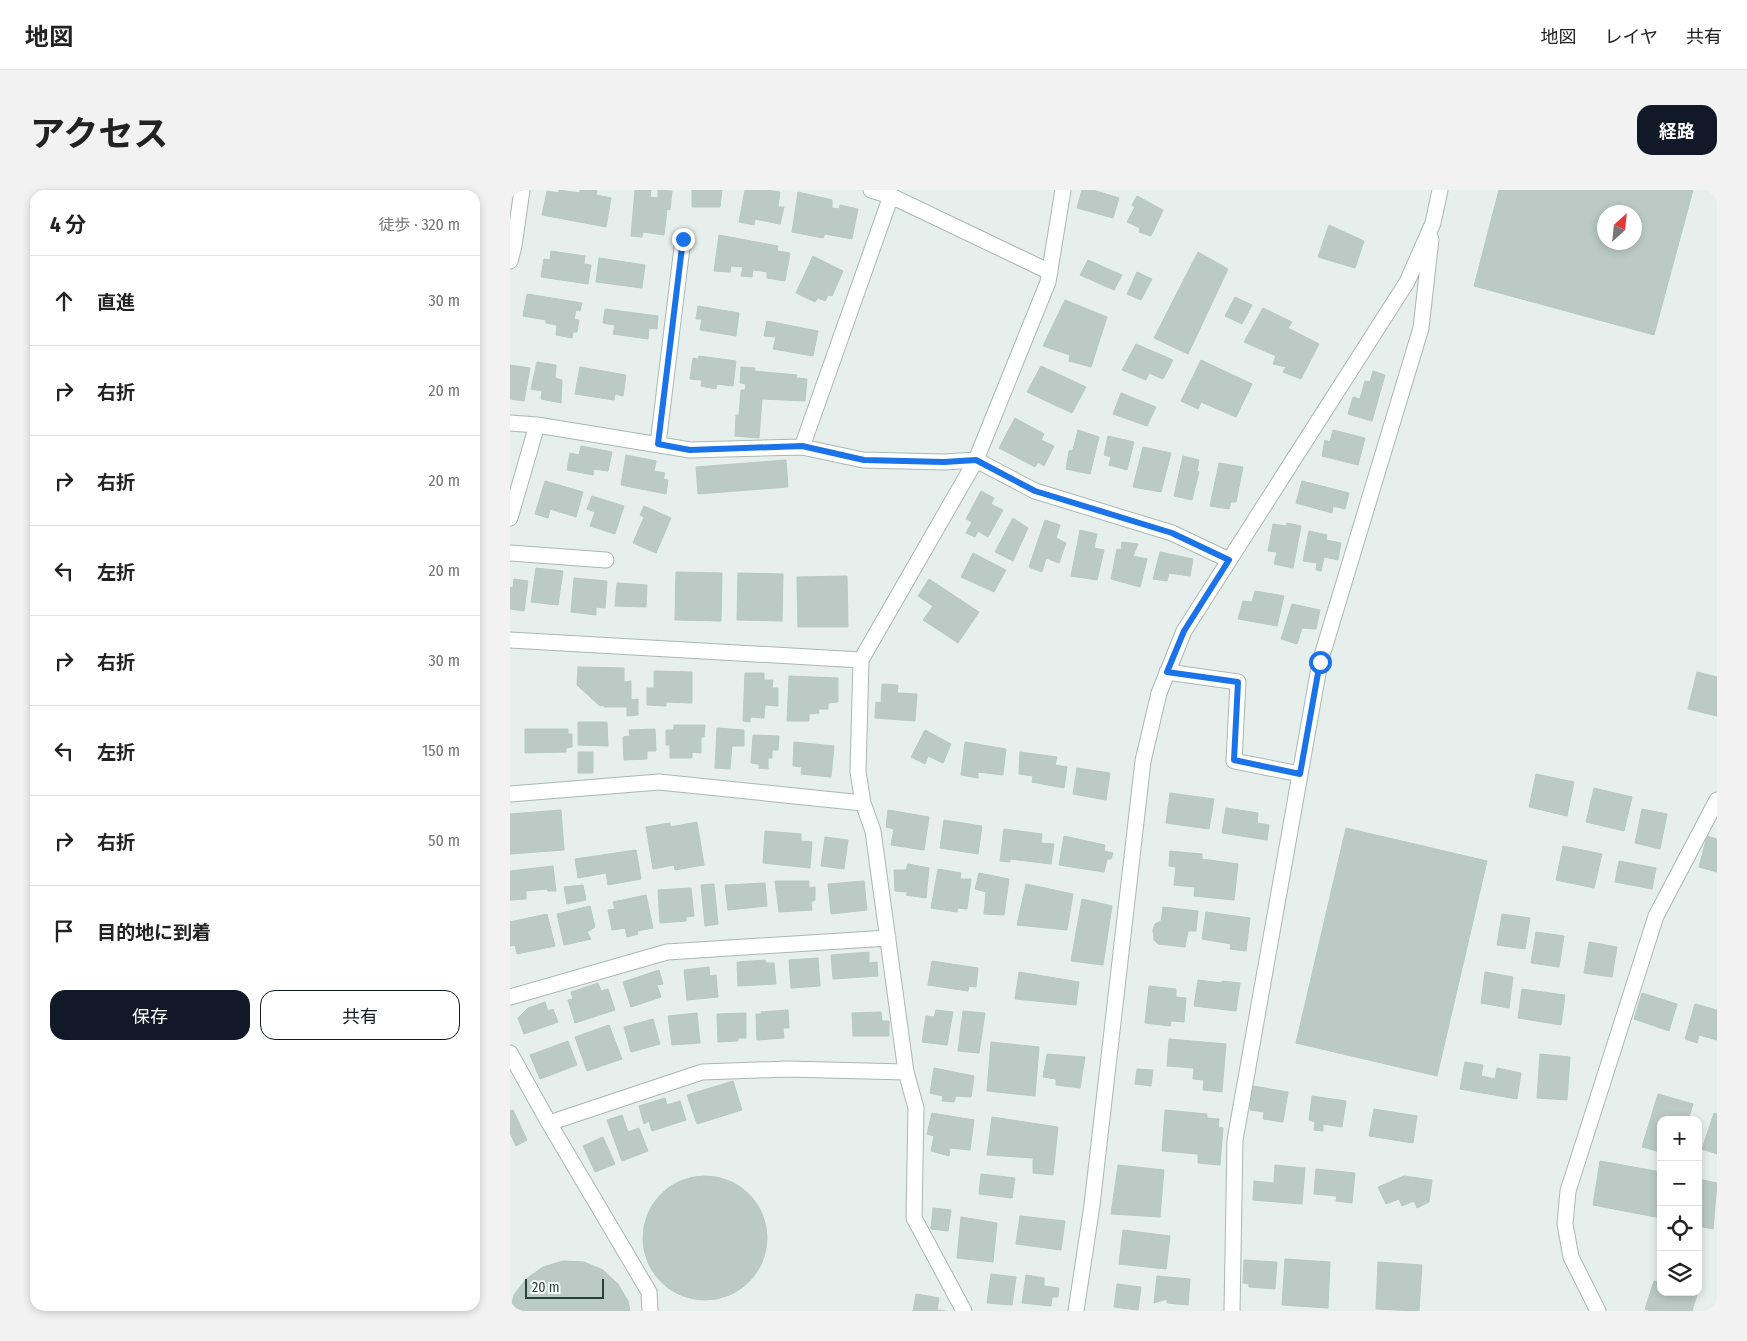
<!DOCTYPE html>
<html lang="ja">
<meta charset="utf-8">
<style>
body{margin:0;font-family:"Fira Sans Condensed","Noto Sans JP",sans-serif;background:#f2f2f2;color:#222}
.controls{position:absolute;right:15px;bottom:15px;display:grid;overflow:hidden;border-radius:10px;box-shadow:0 2px 8px #0003}
.controls button{width:45px;height:45px;display:grid;place-items:center;padding:0;border:0;border-bottom:1px solid #e0e0e0;background:#fff;color:#222;font:25px sans-serif}
.compass{position:absolute;left:1087px;top:15px;width:45px;height:45px;border-radius:50%;background:#fff;box-shadow:0 2px 8px #0003;rotate:27deg}
.scale{position:absolute;left:15px;bottom:12px;width:79px;box-sizing:border-box;padding-left:5px;border:2px solid #24423a;border-top:0;font-size:14px;line-height:18px;white-space:nowrap;color:#24423a;-webkit-text-stroke:4px #f7fbf9;paint-order:stroke}
.stop{position:absolute;width:15px;height:15px;margin:-11px;border:4px solid #1a73e8;border-radius:50%;background:#fff}
.stop.end{background:#1a73e8;border-color:#fff;box-shadow:0 1px 5px #0008}
.list{margin:0;padding:0;list-style:none}
h2{display:flex;justify-content:space-between;align-items:center;height:65px;margin:0;padding:0 20px;font-size:21px}
h2 small{font-size:16px;font-weight:400;color:#767676}
.list li{display:grid;grid-template-columns:32px 1fr auto;gap:15px;align-items:center;box-sizing:border-box;height:90px;padding:0 20px;border-top:1px solid #e0e0e0}
.list b{display:block;font-size:19px;white-space:nowrap}
.list em{font-size:16px;font-style:normal;color:#767676}
.actions{display:flex;gap:10px;padding:15px 20px}
.actions a{flex:1;padding:11px 0;border:1px solid #111827;border-radius:15px;text-align:center;font-size:18px;color:#111827}
.actions .main{background:#111827;color:#fff}
.icon{flex:none;width:28px;height:28px;fill:none;stroke:currentColor;stroke-width:2;stroke-linecap:round;stroke-linejoin:round}
.map{position:relative;flex:none;width:1207px;height:1121px;overflow:hidden;border-radius:15px}
header{display:flex;align-items:center;gap:30px;box-sizing:border-box;height:70px;padding:0 25px;background:#fff;border-bottom:1px solid #e0e0e0}
header strong{font-size:24px}
nav{display:flex;gap:28px;margin-inline-start:auto;font-size:18px}
.intro{display:flex;align-items:center;justify-content:space-between;box-sizing:border-box;height:120px;padding:0 30px}
h1{margin:0;font-size:35px}
.button{padding:12px 22px;border-radius:15px;background:#111827;color:#fff;font-size:18px;font-weight:700}
main{display:flex;gap:30px;padding:0 30px}
aside{flex:1;background:#fff;border-radius:15px;box-shadow:0 2px 8px #0003}
.map>svg:first-child{display:block}
</style>
<header>
<strong>地図</strong>
<nav><a>地図</a><a>レイヤ</a><a>共有</a></nav>
</header>
<div class="intro"><h1>アクセス</h1><a class="button">経路</a></div>
<main>
<aside>
<h2>4 分<small>徒歩 · 320 m</small></h2>
<ul class="list">
<li><svg class="icon" aria-label="ahead" viewBox="0 0 24 24"><path d="M12 20V5M6 11l6-6 6 6"/></svg><div><b>直進</b></div><em>30 m</em></li>
<li><svg class="icon" aria-label="right" viewBox="0 0 24 24"><path d="M7 20v-9h11M14 6l5 5-5 5"/></svg><div><b>右折</b></div><em>20 m</em></li>
<li><svg class="icon" aria-label="right" viewBox="0 0 24 24"><path d="M7 20v-9h11M14 6l5 5-5 5"/></svg><div><b>右折</b></div><em>20 m</em></li>
<li><svg class="icon" aria-label="left" viewBox="0 0 24 24"><path d="M17 20v-9H6M10 6l-5 5 5 5"/></svg><div><b>左折</b></div><em>20 m</em></li>
<li><svg class="icon" aria-label="right" viewBox="0 0 24 24"><path d="M7 20v-9h11M14 6l5 5-5 5"/></svg><div><b>右折</b></div><em>30 m</em></li>
<li><svg class="icon" aria-label="left" viewBox="0 0 24 24"><path d="M17 20v-9H6M10 6l-5 5 5 5"/></svg><div><b>左折</b></div><em>150 m</em></li>
<li><svg class="icon" aria-label="right" viewBox="0 0 24 24"><path d="M7 20v-9h11M14 6l5 5-5 5"/></svg><div><b>右折</b></div><em>50 m</em></li>
<li><svg class="icon" aria-label="arrive" viewBox="0 0 24 24"><path d="M6 21V4h12l-3 4 3 4H6"/></svg><div><b>目的地に到着</b></div></li>
</ul>
<div class="actions"><a class="main">保存</a><a>共有</a></div>
</aside>
<div class="map">
<svg width="1207" height="1121" viewBox="0 0 1207 1121">
<rect width="100%" height="100%" fill="#e6efeb"/>
<path fill="#bbcac4" stroke="#b8c9c2" fill-rule="evenodd" d="M49 0 70 3V0H87L86 5 101 8 96 37 32 25 37 1 49 3Z
M125 0H141L140 7 148 8V0L162 1 160 20 157 19 154 45 133 42 132 47 121 46Z
M182 0H212L210 17H182Z
M235 0H255L270 2 268 17H274L270 34 245 29 244 35 229 32Z
M572 0H583L609 8 603 28 567 18Z
M989 0H1183L1144 145 964 96ZM1094 22H1124V52H1094Z
M288 2 322 10V18L329 19 330 15 348 19 342 49 315 44 313 48 282 42Z
M627 6 653 20 641 46 629 42 630 38 617 32 625 17 622 15Z
M819 35 854 51 845 78 808 67Z
M209 45 268 56 267 61 280 63 275 91 257 88V82L243 80 242 87 231 86 233 77 221 76 220 82 204 81Z
M41 61 75 66 74 74 81 75 78 94 31 87 34 69 40 70Z
M688 62 718 79 678 164 644 148Z
M303 66 333 81 322 106 318 105 315 111 308 108 305 112 286 103Z
M89 68 135 75 132 98 86 92Z
M578 70 612 85 604 100 570 85Z
M627 82 642 89 631 110 617 104Z
M17 104 72 113 70 121 66 120 64 129 69 130 67 142H63L62 148 46 145 47 135 36 133V130L13 126Z
M725 107 742 115 732 134 715 126Z
M555 110 597 127 581 177 559 171 560 165 533 156Z
M188 116 229 123 226 146 190 140 192 129H186Z
M753 118 782 132 778 138 809 154 791 189 773 182 776 177 763 174 766 166 734 152Z
M95 119 148 126 147 139 139 138 138 149 103 144 105 135 93 133Z
M257 131 308 141 303 166 263 159 266 147 254 146Z
M626 154 663 170 653 189 639 183 636 190 612 180Z
M189 166 226 171 223 196 207 194 206 199 191 196 192 190 180 189 183 168 188 169Z
M691 170 742 194 726 227 691 212 688 219 671 211Z
M27 172 46 175 45 188 52 190 51 213 31 209 32 201 21 199Z
M0 175 20 178 14 211 0 209Z
M531 176 576 197 562 223 517 202Z
M70 177 116 185 113 206 105 204 104 210 65 204Z
M231 177 245 178 244 181 287 185 286 188 297 189 295 211 252 209 249 248 225 246 226 225H229L231 200H235L236 194 230 193Z
M863 181 875 185 862 231 838 224 843 207 850 209 855 191 860 192Z
M611 203 646 217 637 236 603 224Z
M505 228 534 244 531 250 544 256 534 276 528 272 525 277 489 258Z
M568 240 589 247 580 284 556 279 559 261 563 260Z
M823 240 855 248 848 275 812 266 815 250 820 252Z
M598 246 624 252 617 280 599 275 601 267 594 265Z
M71 256 102 262 98 281 84 279 83 285 57 280 60 263 69 265Z
M633 257 661 263 651 302 623 297Z
M116 265 146 271 144 281 155 283 153 289 158 290 156 304 111 295Z
M673 266 689 270 687 281 689 282 682 310 664 306Z
M276 270 278 297 188 304 186 277Z
M709 273 733 277 726 312H721L719 319 700 316Z
M35 291 73 302 66 327 40 319 38 328 25 324Z
M792 291 839 303 835 319 823 316 822 323 786 313Z
M471 301 484 308 481 314 493 320 478 347 468 341 465 347 456 343 462 332 456 329Z
M82 306 114 316 105 344 80 336 85 322 77 319Z
M134 316 161 328 146 363 123 353 134 327 130 325Z
M503 328 518 338 503 371 485 362Z
M535 330 550 335 546 348 556 353 549 373 536 368 532 382 519 377Z
M777 333 791 336 783 378 764 374 767 362 758 361 763 334 776 336Z
M570 340 587 344 584 358 594 360 587 390 561 386Z
M799 341 817 345 816 350 831 353 828 370 814 367 811 381 806 380 807 373 793 371Z
M612 352 628 354 623 366 637 369 630 397 601 389 607 359 611 360Z
M650 362 683 369 680 386 659 383 657 391 643 389Z
M463 363 496 380 484 402 451 387Z
M26 378 53 381 48 415 21 412Z
M166 382 212 383 211 431 165 430Z
M228 383 273 384 272 431 227 430Z
M337 386 338 437H288L287 387Z
M64 388 97 391 95 418 86 417V425L61 422Z
M4 389 18 391 14 421 0 419V397L3 398Z
M419 389 469 422 448 453 413 430 423 416 408 406Z
M107 393 137 395 136 417 105 416Z
M745 401 774 406 767 436 728 429 733 411 742 412Z
M782 414 810 420 806 439 792 438 787 454 771 449Z
M68 477 114 478V492L121 491V510L128 509V525L117 526V517H94V515L90 516 67 495Z
M144 481 182 482V513L156 512V516L137 515V498H144Z
M1187 482 1207 487V526L1178 519Z
M235 483H254V490H263L262 498H268V516L255 515 254 528 240 527V532L233 531Z
M279 486 328 488V512L318 513V519H308L309 523 299 524V531H277Z
M372 494 388 495 387 503 407 504 405 531 365 528 366 512 371 513Z
M68 532H97L98 556 68 555Z
M164 535H195L194 547H191V563L182 562V568H160V555H156V540H164Z
M207 538 234 540V556H222L220 579 205 578Z
M15 539H58V544H62V557L56 558V562L15 563Z
M145 539 146 561H137V569L114 570 113 547 120 546 119 540Z
M415 540 441 554 433 573 418 566 415 574 401 567Z
M243 545 269 546 268 560H262V568H258V579L249 578V574L241 573Z
M284 552 324 556 321 587 291 584 292 577 283 576Z
M455 552 496 559 493 585 468 582V588L451 585Z
M68 562H83V583H68Z
M510 562 547 567 545 575 557 577 554 598 522 592 523 586 509 584Z
M567 578 600 583 596 610 563 604Z
M1026 584 1064 592 1057 626 1019 617Z
M1084 598 1122 607 1114 641 1076 632Z
M660 603 704 609 699 639 656 633Z
M716 618 748 623 747 633 759 635 757 650 712 643Z
M1132 619 1157 624 1150 659 1125 653Z
M51 620 54 660 0 664V624Z
M378 620 419 627 414 660 381 655 384 639 376 637Z
M434 630 472 636 468 664 430 658Z
M187 632 194 675 165 680 164 675 143 679 136 637 160 633V637Z
M836 638 977 671 927 886 786 853Z
M494 639 532 644 531 653 544 654 541 674 500 669V672L490 671Z
M255 641 291 644V651L302 652 300 678 253 673Z
M554 646 595 655 594 661 603 663 601 669H597L594 682 549 675Z
M1197 646 1207 649V682L1189 677Z
M315 647 338 650 334 679 311 676Z
M1053 656 1092 664 1084 698 1046 690Z
M126 660 131 689 98 695 96 683 68 688 65 669Z
M660 661 692 664V669L728 674 724 710 684 706 685 697 664 695 666 677 659 676Z
M1109 671 1146 678 1142 699 1105 692Z
M398 674 419 678 416 708 396 705 398 702 385 701 384 680H396Z
M43 676 46 701H38L37 699 16 701V709L0 710V681Z
M428 679 451 683 450 689H461L457 719 448 718 447 722 421 718Z
M469 683 499 689 494 725 474 724 476 702 465 699Z
M265 691H299V698L305 697V710L301 712 302 720 269 722Z
M354 691 357 720 321 724 318 694Z
M255 693 257 716 218 720 215 695Z
M204 694 208 734 195 736 191 695Z
M516 694 563 704 557 740 507 735Z
M73 695 76 710 57 714 54 697Z
M181 698 184 726 176 727V731L150 733 148 700Z
M136 705 143 738 127 741 128 744 117 747 115 738 102 740 98 720 105 719 103 712Z
M572 709 602 716 593 775 561 771Z
M80 716 85 737 77 742 81 749 54 755 47 724Z
M653 717 688 721 686 741H678L675 757 648 754 644 750 643 740 645 734 651 731Z
M696 722 740 728 736 761 720 759 721 754 692 749Z
M37 724 45 756 7 764 5 755 0 756V732Z
M992 724 1020 728 1015 759 987 755Z
M1026 742 1054 746 1049 777 1021 773Z
M1079 752 1107 757 1102 787 1074 783Z
M359 762V773L367 772 368 786 323 789 321 765Z
M308 768 310 796 281 798 279 770Z
M255 770 256 773H264L266 794 228 796 227 772Z
M422 771 468 778 466 797 459 796 458 801 418 795Z
M199 777 200 786 206 785 208 807 177 810 174 780Z
M149 780 153 794 147 795 151 807 121 817 113 792Z
M509 782 569 792 566 815 505 809Z
M975 782 1003 787 999 818 971 813Z
M688 790 712 793V791L730 793 726 821 684 816Z
M88 793 91 801 98 799 105 820 65 833 58 810 63 809 61 802Z
M639 796 666 799V807L676 808 674 832 661 831 660 836 635 833Z
M1012 799 1055 805 1051 835 1008 828Z
M1132 803 1167 814 1159 841 1124 829Z
M35 812 38 821 43 819 48 832 14 844 8 828 18 818Z
M1185 814 1207 820V850L1189 845 1187 853 1175 849Z
M278 820 279 838H273L274 848 247 850 246 824H252L251 822Z
M426 820 443 822 437 855 412 852 416 826 424 827Z
M453 821 475 823 469 863 448 861Z
M371 822 372 831H379V846H343L342 823Z
M187 823 190 853 162 855 158 826Z
M236 823V848H228V851L208 852 207 824Z
M143 829 150 854 121 862 114 837Z
M99 835 112 869 77 881 65 847Z
M659 849 716 854 712 902 693 900 694 890 683 889 684 878 657 876Z
M58 851 67 875 30 889 20 865Z
M481 852 529 857 525 906 477 901Z
M537 864 575 867 570 898 546 895V889L533 887Z
M1030 864 1060 867 1057 910 1027 908Z
M955 872 973 875 971 886 985 889 987 878 1011 883 1007 909 950 899Z
M424 878 464 886 461 907 446 906 444 912 432 911 433 906 420 903Z
M627 879 643 880 641 896 625 894Z
M223 891 232 920 187 934 177 905Z
M743 896 778 902 773 932 753 929 754 922 740 920Z
M1148 904 1183 914 1178 930H1151V962L1132 957Z
M802 906 836 911 832 937 813 934V941L804 940 805 932 799 930Z
M155 908 157 915 170 911 176 930 142 941 139 931 134 934 129 916Z
M864 919 907 926 903 953 859 946Z
M3 920 17 950 6 956 0 943V921Z
M655 920 697 924V928L709 929 708 937 713 938 710 975 688 973V964L652 961Z
M422 923 464 930 460 960 440 958 439 966 421 961 424 946 417 944Z
M1204 923 1207 924V964L1192 959Z
M112 925 118 942 129 938 138 961 112 971 97 930Z
M482 927 548 937 543 985 523 983V968L477 965Z
M93 947 105 974 85 982 73 956Z
M1090 971 1151 982V1028L1083 1015Z
M608 975 654 980 650 1027 601 1024Z
M765 975 795 978 792 1014 743 1010 744 991 764 993Z
M806 979 845 983 842 1013 826 1011 827 1006 804 1004Z
M471 984 505 988 502 1008 469 1004Z
M894 986 922 990 919 1012 907 1018 904 1011 892 1016 889 1009 876 1014 868 997Z
M133 1048a62 62 0 1 1 124 0a62 62 0 1 1-124 0Z
M1188 989 1207 993 1203 1039 1188 1036Z
M423 1018 441 1020 438 1041 421 1039Z
M510 1026 555 1031 551 1060 506 1054Z
M451 1027 487 1033 483 1072 447 1068Z
M613 1040 660 1046 656 1079 609 1074Z
M775 1069 820 1072 818 1118 772 1115Z
M734 1070 767 1072 765 1099 739 1097V1094L733 1093Z
M53 1071 74 1072 93 1080 108 1094 118 1111 120 1121H0L4 1105 16 1089 33 1077Z
M868 1072 912 1075 909 1121 866 1119Z
M481 1084 506 1087 502 1115 477 1113Z
M516 1085 534 1088V1096L549 1098 548 1107H542L541 1116 512 1113Z
M647 1086 680 1089 678 1115 657 1113V1109L644 1113Z
M1144 1091 1151 1093V1102H1179L1187 1105 1182 1121H1141L1135 1119Z
M607 1094 631 1097 628 1120 604 1117Z
M406 1104 429 1108 427 1120 435 1121H403Z"/>
<g fill="none" stroke-linecap="round" stroke-linejoin="round">
<defs>
<path id="street" d="M361 0 381 6 540 82
M0 71 4 56 12 0
M0 233 27 235
M148 254 173 49
M292 257 381 6
M0 328 27 235 180 260 292 257 353 270 434 272 466 270 525 301 662 343 719 370
M0 363 96 370
M0 450 351 470
M657 482 728 492 724 571 790 584
M0 604 149 592 353 613
M0 807 157 762 378 748
M0 863 39 933 139 1102 140 1121
M39 933 192 882 277 879 396 882
M454 1121 404 1028 406 918 396 882 363 641 353 613 348 582 351 470 466 270 538 92 553 0
M566 1121 582 1015 633 571 649 503 674 441 897 92 923 33 930 0
M722 1121 725 950 810 472 911 138 921 49
M1088 1121 1061 1067 1055 1034 1058 1001 1146 726 1207 610"/>
</defs>
<use href="#street" stroke="#a8b8b2" stroke-width="17"/>
<use href="#street" stroke="#fff" stroke-width="15"/>
</g>
<g fill="none" stroke-linecap="round" stroke-linejoin="round">
<path stroke="#1a73e8" stroke-width="6" d="M173 49 148 254 180 260 292 256 354 270 434 272 466 270 525 301 662 343 719 370 674 441 657 482 728 492 724 570 790 584 810 472"/>
</g>
</svg>
<div class="controls">
<button>+</button>
<button>−</button>
<button><svg class="icon" aria-label="locate" viewBox="0 0 24 24"><circle cx="12" cy="12" r="6"/><path d="M12 2v4M12 18v4M2 12h4M18 12h4"/></svg></button>
<button><svg class="icon" aria-label="layers" viewBox="0 0 24 24"><path d="M12 4l9 5-9 5-9-5zM3 14l9 5 9-5"/></svg></button>
</div>
<svg class="compass" viewBox="-18 -18 36 36"><path d="M0-13l5 13h-10z" fill="#e53935"/><path d="M0 13l5-13h-10z" fill="#767676"/></svg>
<div class="scale">20 m</div>
<div class="stop" style="left:810px;top:472px"></div>
<div class="stop end" style="left:173px;top:49px"></div>
</div>
</main>
